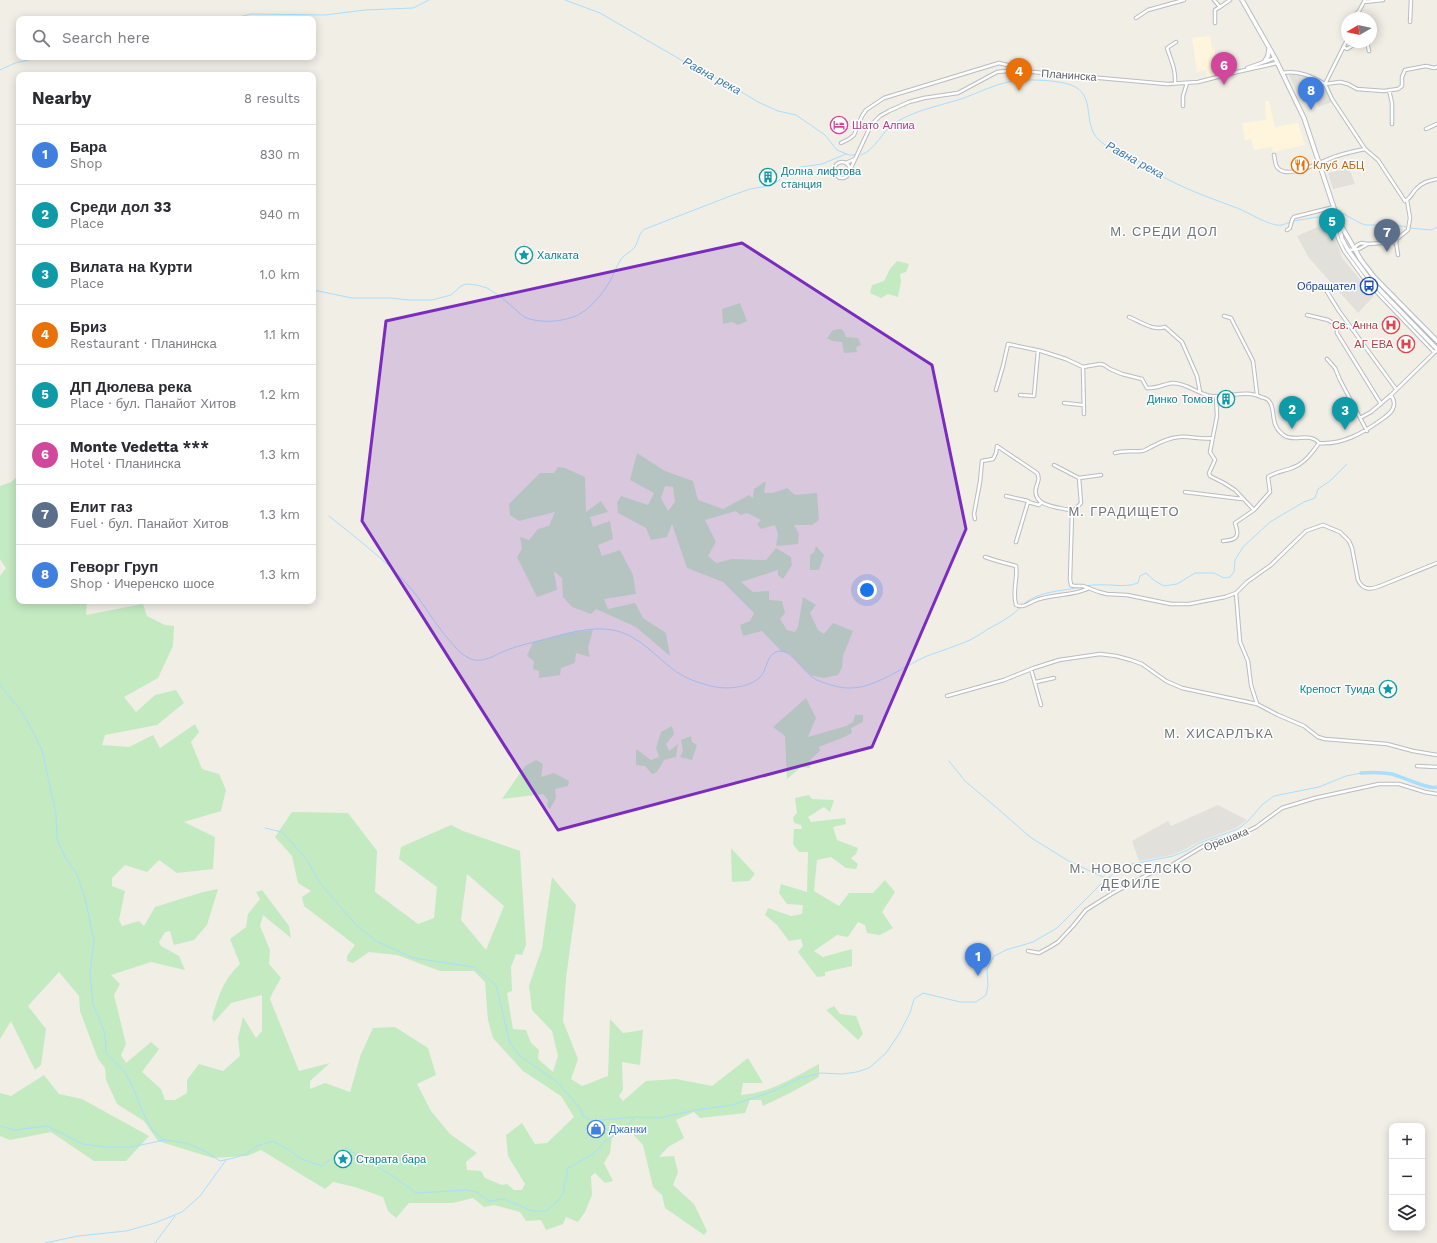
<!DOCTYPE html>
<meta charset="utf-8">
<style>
body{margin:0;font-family:"Work Sans",sans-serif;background:#f7f7f7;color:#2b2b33}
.controls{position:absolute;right:12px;bottom:12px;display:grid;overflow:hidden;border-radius:8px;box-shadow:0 2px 10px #0003}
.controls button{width:36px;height:36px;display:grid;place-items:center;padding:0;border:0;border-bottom:1px solid #e1e1e2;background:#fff;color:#2b2b33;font:20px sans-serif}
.compass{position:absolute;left:1341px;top:12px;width:36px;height:36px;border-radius:50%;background:#fff;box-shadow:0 2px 10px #0003;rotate:261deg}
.you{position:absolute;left:867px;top:590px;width:14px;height:14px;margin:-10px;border:3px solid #fff;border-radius:50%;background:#1a73e8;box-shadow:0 0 0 6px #1a73e833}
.badge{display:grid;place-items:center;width:26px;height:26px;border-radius:50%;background:#f72926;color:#fff;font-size:13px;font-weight:700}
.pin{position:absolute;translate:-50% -33px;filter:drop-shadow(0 1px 2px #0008)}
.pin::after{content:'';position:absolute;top:21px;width:14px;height:12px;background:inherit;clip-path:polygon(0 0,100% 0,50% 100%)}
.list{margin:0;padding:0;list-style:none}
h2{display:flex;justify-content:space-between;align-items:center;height:52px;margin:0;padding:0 16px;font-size:17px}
h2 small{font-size:13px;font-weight:400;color:#7c7c81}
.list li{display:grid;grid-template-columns:26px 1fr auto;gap:12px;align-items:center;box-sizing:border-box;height:60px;padding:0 16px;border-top:1px solid #e1e1e2}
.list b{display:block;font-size:15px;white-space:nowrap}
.list p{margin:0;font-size:13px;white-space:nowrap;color:#7c7c81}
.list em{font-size:13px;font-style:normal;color:#7c7c81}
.icon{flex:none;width:22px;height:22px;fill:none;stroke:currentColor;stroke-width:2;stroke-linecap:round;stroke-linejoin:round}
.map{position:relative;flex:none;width:1437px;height:1243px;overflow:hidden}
.search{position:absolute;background:#fff;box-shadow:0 2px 10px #0003;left:16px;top:16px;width:300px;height:44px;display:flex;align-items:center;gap:10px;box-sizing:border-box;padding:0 14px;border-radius:8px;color:#7c7c81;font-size:15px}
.panel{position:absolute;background:#fff;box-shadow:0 2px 10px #0003;left:16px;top:72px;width:300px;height:532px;border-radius:8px}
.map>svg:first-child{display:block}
</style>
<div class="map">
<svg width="1437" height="1243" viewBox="0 0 1437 1243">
<rect width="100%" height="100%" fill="#f1eee6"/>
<path fill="#fff5dd" d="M1210 36 1212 49H1214L1218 67 1224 66 1226 72 1207 77 1206 70 1197 72 1192 38Z
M1265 101H1269L1275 127 1298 123 1305 145 1273 152 1272 147 1254 150 1251 139 1245 140 1242 123 1266 120Z"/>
<path fill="#e2e0db" d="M1288 73 1302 74 1313 78 1323 85 1332 102 1318 107 1315 94H1312L1300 99Z
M1349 168 1355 184 1333 189 1328 173Z
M1327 223 1334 233 1342 258 1374 296 1358 313 1309 258 1297 236Z
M1218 805 1247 820 1236 828 1198 842 1186 849 1172 855 1139 861 1132 841 1168 821 1171 826Z"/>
<path fill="#c4eac1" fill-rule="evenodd" d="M897 261 909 264 906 272 900 274 901 282 898 297 888 294 881 298 870 293 872 285 884 281 890 269Z
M740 303 747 321 738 325 732 322 723 324 722 309Z
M840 329 843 330 846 337 858 338 861 345 856 347 857 352 844 353 842 342 832 341 827 338 833 330Z
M637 453 665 471 693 481 698 500 723 509 749 495 753 498 754 489 766 481 764 493H773L787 488 795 495 817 493 819 520 812 525H794L799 534 798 544 776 546 778 534 775 525 761 529 757 524 761 520 747 513 740 515 736 511 705 520 716 542 708 556 716 563 732 559 766 560 776 548 791 557 792 565 783 579 778 575V570L741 582 753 592 769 591V600L782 601 785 613 780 619 787 630 795 632 798 627 803 597 816 605 810 613 818 630 824 634 833 623 853 631 843 656 842 668 838 675 824 678 810 675 790 654 781 651 762 631 743 636 740 625 750 621 754 613 723 582 687 568 672 524 667 537 651 540 646 528 618 513 617 503 621 496 648 505 654 493 630 480ZM665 486 673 487 675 502 668 511 661 498Z
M558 467 565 468 585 477 586 512 601 501 608 512 590 517 593 527 610 521 613 539 598 545 602 556 620 550 633 575 636 594 604 599 608 609 635 603 643 618 666 633 670 656 636 627 596 609 591 614 572 607 563 597 562 578 554 571 557 590 537 597 517 557 522 549 520 537 529 540 538 529 549 526 555 512 519 521 510 515 509 504 540 473H554Z
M19 475V601H87L86 615 143 604 147 616 165 625 174 626 173 646 158 678 124 697 136 712 155 695 176 690 184 703 157 725 105 735 102 745 129 747 153 735 160 748 195 724 199 732 191 742 202 769 219 774 226 790 221 811 184 822 215 837 213 869 177 873 159 860 147 872 125 865 112 878V886L125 891 119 920 122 926 139 921 144 926 155 907 203 892 218 889 207 925 194 940 174 945 170 931 165 932 159 942 161 946 179 956 185 970 151 962 111 975 120 984 114 995 126 1044 121 1055 126 1063 151 1042 159 1049 142 1072 161 1089 165 1100H175L187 1093V1080L199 1064 223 1071 240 1056 238 1038 243 1017 256 1038 262 1031V995L231 1003 214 1022 212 1018C219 995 222 982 240 964L230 939 246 927 248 914 260 899 256 892 262 890 289 926 291 938 263 915 260 926 270 950 269 964 281 978 273 992 270 999 299 1071 330 1063 310 1081V1089L325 1083 350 1092 361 1054 373 1028 395 1027 428 1048 436 1075 417 1084 431 1111 450 1134 477 1153 466 1162 467 1170 481 1171 485 1178 502 1185 507 1184 514 1190H522L525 1184 508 1156 506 1135 522 1123 535 1144 547 1143 574 1117 561 1096 523 1071 493 1038 488 1020 485 982 474 971H440L397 955 369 952 353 963 347 961V956L355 945 304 906 302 897 311 891 298 883 292 856 275 837 292 812 348 813 377 851 375 892 418 924 434 918 437 887 399 859 401 847 451 825 463 831 520 851 526 945 522 955 516 954 511 967 512 991 507 993 513 1029 526 1030 531 1043 539 1050 538 1059 553 1072 558 1056 552 1031 532 1010 529 986 542 948 552 877 576 905 566 978 563 1021 578 1059 571 1079 582 1086 608 1076 610 1019 623 1033 643 1030 640 1065 622 1062 623 1090 619 1096 623 1101 646 1081 676 1079 712 1086 748 1058 763 1083H743L741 1095C770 1093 795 1077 819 1064V1077L790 1093 763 1106 761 1100H750L745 1113 700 1118 694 1112 676 1120 684 1138 668 1147 659 1157 674 1156 678 1172 673 1185 694 1204 707 1231 704 1235 665 1208 662 1195 653 1187 643 1145 627 1128 612 1137 610 1153 604 1163 613 1181 605 1183 595 1173 591 1176 592 1195 585 1212 578 1222 566 1217 563 1224 546 1230 541 1220 526 1221 520 1212 494 1205 484 1207 473 1198 453 1203H409L396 1218 388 1211 383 1197 355 1187 333 1182 325 1189 261 1150 247 1156 213 1158 158 1141 144 1121 117 1104 106 1080 105 1068 98 1059 80 1011 79 996 59 972 28 1006 46 1029 41 1065 35 1070 11 1021 0 1039V576L6 568 0 559V486L11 482ZM467 874 504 906 486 950 461 920Z
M816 546 824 555 819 570H810V555L814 552Z
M593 630 588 648 590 657 576 653 575 663 561 668 560 675 539 678V671L533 669 534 661 527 656 533 642 573 632Z
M806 698 816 718 808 737 846 726 853 722 855 715H863V722L851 728 852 733C842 739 830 742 819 747L820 751 809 761 810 768 801 767 787 779 785 736 773 727Z
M672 726 674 734 666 744 669 751 678 744 676 757 664 760 657 772 652 774 645 766 636 765V749L651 760 659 757 656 748 661 732Z
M691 736 692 742 697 745 692 760 680 757 683 751 681 740Z
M536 760 543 764 541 777 554 773 569 781 568 786 555 789 556 798 550 809 547 806 548 800 543 794 502 799 525 766Z
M809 795 812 799 834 800 830 812 824 807 808 817 811 822 845 818 846 824 833 827 837 840 858 848 856 854 851 858 858 864 856 869 846 868 831 857 817 860 814 891 839 906 849 893H873L885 880 895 892 882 912 893 928 880 935 867 933 865 925 858 922 848 937 837 935 814 951 823 957 852 949V966L825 972V976L817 977 798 952 803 946 801 939 789 941 777 925 765 915 768 908 791 916 802 914 803 905 787 904 779 893 781 884 807 892 808 852H799L793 844 794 829H802L801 825 794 823 793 817 797 813 795 798Z
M731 848 755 874 749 881 732 882Z
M834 1006 840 1014 856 1016 863 1034 858 1040 826 1010Z
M44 1075 59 1094 82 1099 149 1136 126 1161H94L51 1132 10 1140 0 1136V1093L11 1096Z"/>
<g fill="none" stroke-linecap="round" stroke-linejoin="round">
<path stroke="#a8dfff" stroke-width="1" d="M565 0 600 13 695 68 730 85 758 102 778 111 796 115 825 135 837 150 849 155H855
M230 19 251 14 325 15 365 10 413 8 429 0
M0 70 15 63 41 57
M861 155C876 150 882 130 896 122 917 110 938 106 961 99 978 93 995 84 1013 81 1025 79 1051 80 1064 83 1100 90 1080 123 1099 140 1109 150 1124 153 1136 160 1149 167 1161 177 1175 183 1195 193 1216 200 1237 208 1250 213 1262 222 1276 225 1281 226 1285 224 1290 222
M1337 213 1344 214 1358 222 1365 225H1395L1407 227
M1293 221 1331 215
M1410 228 1431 230 1437 227
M313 290 352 298H390L409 300H432L451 295 461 286 466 284 477 285 487 288 500 296 524 317C540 324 563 322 578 315 589 309 598 299 605 289 612 280 615 268 621 259 625 254 631 252 635 247 639 240 638 234 645 229L733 195 750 189 768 186 775 183 790 172 801 167 822 164 846 154
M329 516C356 538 383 558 407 584 421 599 431 618 444 634 451 642 460 655 471 659 485 664 497 653 510 649 520 645 531 643 542 640 560 635 584 628 603 629 641 630 657 663 687 678 694 681 703 684 711 686 725 690 751 688 761 676 768 668 766 652 781 651 791 651 804 671 812 677 817 681 825 683 831 685 843 689 856 689 868 685 889 678 907 665 927 656 941 651 956 646 970 640 976 637 982 633 988 629 1000 623 1012 616 1022 606
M1086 586C1104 582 1124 589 1138 583L1140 576 1146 573 1155 581 1164 586 1177 584 1195 573H1214L1224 578 1230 577 1234 572 1235 560 1243 547 1270 522 1304 502 1315 498 1318 489 1330 481 1347 464
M1024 604C1037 591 1064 591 1081 587
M0 685 19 708 29 724 42 750 56 814 57 839 66 859 77 874 86 902 94 941 90 974 93 1004 105 1033 106 1053 125 1072 135 1092 144 1115 153 1131 164 1140
M949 761 965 781 997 808 1030 837 1067 860 1105 878
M265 828 282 832 305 857 320 883 357 926 376 941 413 958 474 967 496 985 510 1043 520 1056 557 1082 580 1108 583 1116 592 1121 635 1117
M0 1126 14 1130 47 1126 83 1144 107 1147H132L164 1140 186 1143 205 1151 220 1161 234 1158 246 1154 257 1146 273 1141 289 1150 301 1159 322 1166 346 1148 393 1176 416 1193 467 1190 477 1192 489 1201 504 1199 532 1211H546L558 1201 564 1192V1185L567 1176V1169L593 1154 605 1141 619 1133 635 1117 659 1118 696 1110 732 1105 774 1091 800 1078 821 1073 842 1074 857 1072 869 1068 886 1053 899 1034 910 1013 914 999 923 993 960 1002H976L986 995 988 986 987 969 994 956 1006 950 1033 942 1057 928 1106 879 1127 865 1173 856 1188 850 1199 843 1238 829 1248 821 1263 804 1274 796 1319 787 1346 776 1361 773
M45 1243 78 1236 126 1231 155 1223 182 1212 200 1196 226 1160
M155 1243 175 1216"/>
<path stroke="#a8dfff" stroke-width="3.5" d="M1361 773C1372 772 1381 772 1392 774 1403 777 1428 790 1437 787"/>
<defs>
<path id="street" d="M1214 0 1220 7 1230 0
M1364 2 1383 0
M1136 18 1148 10 1184 0
M1354 18 1355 15 1359 11 1365 0
M1410 22 1411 0
M1215 23V10L1220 7
M1367 42 1369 51
M1343 47 1347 49 1358 42
M1247 68 1275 58
M1282 73C1298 70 1311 76 1325 84L1347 40
M1175 83C1176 70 1171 60 1167 48L1176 42
M1389 90 1392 103V124
M1183 106V96L1187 83
M1426 129 1437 124
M841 143 849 139 854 135 862 116 866 110 884 98 999 63 1016 67 1022 71
M1365 149 1378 160 1405 201C1411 198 1412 193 1416 189 1422 182 1429 181 1437 179
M1274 155C1275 159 1275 164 1277 167 1287 182 1325 159 1337 156 1346 153 1355 151 1365 149L1332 99 1325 84 1340 82 1348 84 1357 89 1384 91 1398 89 1402 86V77L1405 70 1426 66 1434 68 1437 67
M834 170a8 8 0 1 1 16 0a8 8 0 1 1-16 0Z
M846 163 855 159
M850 170 871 125 880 116 889 111 909 102 924 98 958 93 997 72 1007 71H1022L1167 84 1198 82 1237 72 1277 63
M1334 220 1338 238 1344 251 1366 281 1434 352
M1287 230 1290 228 1292 220 1294 217 1334 207
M1396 242 1397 239 1408 230 1410 218 1407 200
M1354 249 1357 245 1361 243 1368 244 1396 242 1398 255
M1348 250 1359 249 1368 244
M1326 290 1339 311 1396 389
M1307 315 1328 320 1339 327
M1224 316 1231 318 1253 361 1257 394
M1129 317C1141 322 1153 331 1165 327L1182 342 1197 376 1200 392
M1350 326C1345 326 1341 326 1337 329V333L1381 404
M1327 359 1335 368 1340 380 1367 431
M1083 367 1084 414
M996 390 1003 366 1008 344 1041 351 1066 359 1083 367 1100 364 1104 365 1110 369 1122 374 1142 379 1147 388C1156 389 1164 384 1173 383 1187 383 1197 394 1211 396 1227 398 1246 389 1261 397 1264 398 1268 399 1269 401 1277 410 1268 425 1285 436 1295 442 1310 432 1319 443 1342 445 1363 433 1381 420 1390 414 1399 407 1391 395L1437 350
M1020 395 1034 396 1038 351
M1216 396 1217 416 1210 452 1215 460 1209 473 1210 476 1224 483 1235 490 1254 510
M1064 403 1083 405
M1360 418 1371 412 1391 395
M1115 453C1124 450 1133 452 1142 451 1145 451 1150 447 1153 446 1162 441 1170 438 1179 437 1191 436 1202 440 1213 438
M1054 465 1079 478 1081 503 1072 513
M1079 478 1101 475
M1185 492 1242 499
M1006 496 1028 501V502L1039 505 1041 503
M975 519 974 514 980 482 982 461 993 459 996 453 997 446 1037 473C1040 478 1038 482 1036 488 1032 506 1057 507 1069 510L1072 513 1070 579 1071 585 1074 586H1083L1099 592 1107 594 1127 595 1171 604H1189L1225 597 1236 593 1247 582 1271 565 1306 531 1323 525 1340 532 1349 541 1352 548 1358 580C1363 590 1370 590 1380 586L1437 563
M1223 541C1237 540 1240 537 1235 523L1254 510 1270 492 1268 477C1275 472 1284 471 1292 468 1304 464 1312 453 1319 443
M1016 542 1028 502
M985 557 994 560 1016 566C1018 579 1012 591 1016 605 1024 608 1027 604 1034 601 1052 593 1072 597 1089 588
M1236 593 1240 642 1248 661 1251 685 1257 704
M1031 669 1041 705
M1036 682 1054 678
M947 696 1004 680 1034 668 1059 660 1100 654 1116 656 1131 660 1142 664 1166 681 1182 688 1257 704 1278 715 1304 726 1318 737 1325 739 1387 744 1413 751 1437 755
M1417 766 1437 767
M1028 951 1039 953 1050 947 1058 942 1073 926 1086 910 1113 893 1151 873 1172 865 1207 844 1242 834 1256 827 1282 808 1315 798 1379 784H1399L1425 792 1437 794"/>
<path id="secondary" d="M1242 0 1275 58 1304 118 1334 208 1342 239 1348 250 1370 280 1437 349
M1265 61 1268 56 1269 49
M1339 222 1361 260 1374 277 1437 341"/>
</defs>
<use href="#street" stroke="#b9bcc1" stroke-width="4.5"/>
<use href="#secondary" stroke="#b8bcc1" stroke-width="5.5"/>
<use href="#street" stroke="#fff" stroke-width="2.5"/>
<use href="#secondary" stroke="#fff" stroke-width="3.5"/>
</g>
<path fill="#7b2cbf" fill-opacity="0.2" stroke="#7b2cbf" stroke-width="3" stroke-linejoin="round" d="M742 243 932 365 966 529 872 747 558 830 362 521 386 321Z"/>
<defs>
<symbol id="hotel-ring" viewBox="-11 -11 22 22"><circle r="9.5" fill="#fff" stroke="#d1479c" stroke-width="1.5"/><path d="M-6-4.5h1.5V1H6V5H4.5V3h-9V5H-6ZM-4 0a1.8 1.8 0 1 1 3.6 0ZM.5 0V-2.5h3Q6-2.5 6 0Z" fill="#d1479c"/></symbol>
<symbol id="restaurant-ring" viewBox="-11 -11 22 22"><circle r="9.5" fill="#fff" stroke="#e8710a" stroke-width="1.5"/><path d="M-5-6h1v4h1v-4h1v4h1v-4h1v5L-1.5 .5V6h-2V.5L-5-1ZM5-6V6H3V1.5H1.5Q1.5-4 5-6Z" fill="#e8710a"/></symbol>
<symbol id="building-ring" viewBox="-11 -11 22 22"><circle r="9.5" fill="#fff" stroke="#0f9aa8" stroke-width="1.5"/><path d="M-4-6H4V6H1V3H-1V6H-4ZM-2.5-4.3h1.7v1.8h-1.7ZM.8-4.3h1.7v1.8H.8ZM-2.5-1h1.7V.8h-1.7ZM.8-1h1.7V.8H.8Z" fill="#0f9aa8"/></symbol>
<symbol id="sight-ring" viewBox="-11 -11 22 22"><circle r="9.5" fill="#fff" stroke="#0f9aa8" stroke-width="1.5"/><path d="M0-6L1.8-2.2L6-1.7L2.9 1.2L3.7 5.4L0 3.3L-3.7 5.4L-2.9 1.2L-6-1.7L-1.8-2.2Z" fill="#0f9aa8"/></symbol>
<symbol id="bus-ring" viewBox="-11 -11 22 22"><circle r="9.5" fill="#fff" stroke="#1a4fb4" stroke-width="1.5"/><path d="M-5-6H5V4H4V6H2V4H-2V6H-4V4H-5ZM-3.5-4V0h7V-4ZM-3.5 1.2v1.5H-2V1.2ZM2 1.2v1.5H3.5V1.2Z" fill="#1a4fb4"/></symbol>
<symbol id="hospital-ring" viewBox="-11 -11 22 22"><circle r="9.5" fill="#fff" stroke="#e0444e" stroke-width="1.5"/><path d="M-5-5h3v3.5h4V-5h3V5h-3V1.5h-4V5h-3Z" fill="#e0444e"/></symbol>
<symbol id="shop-ring" viewBox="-11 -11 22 22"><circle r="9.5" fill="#fff" stroke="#3f7fe0" stroke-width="1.5"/><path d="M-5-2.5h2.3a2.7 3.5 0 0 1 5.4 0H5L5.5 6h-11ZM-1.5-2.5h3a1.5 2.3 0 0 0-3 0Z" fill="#3f7fe0"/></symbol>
</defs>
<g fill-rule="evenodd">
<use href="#hotel-ring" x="829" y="115" width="20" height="20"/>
<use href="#restaurant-ring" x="1290" y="155" width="20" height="20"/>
<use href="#building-ring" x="758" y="167" width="20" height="20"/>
<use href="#sight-ring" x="514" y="245" width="20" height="20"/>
<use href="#bus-ring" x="1359" y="276" width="20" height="20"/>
<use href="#hospital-ring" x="1381" y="315" width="20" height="20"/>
<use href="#hospital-ring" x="1396" y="334" width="20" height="20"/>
<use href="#building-ring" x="1216" y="389" width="20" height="20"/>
<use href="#sight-ring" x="1378" y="679" width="20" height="20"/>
<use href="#shop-ring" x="586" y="1119" width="20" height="20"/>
<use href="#sight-ring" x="333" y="1149" width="20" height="20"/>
</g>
<g text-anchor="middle" stroke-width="3" stroke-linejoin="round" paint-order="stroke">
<g font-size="11" fill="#5e6368" stroke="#fff">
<text transform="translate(1069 75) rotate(4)" y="4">Планинска</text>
<text transform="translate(1226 839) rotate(-22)" y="4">Орешака</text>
</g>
<g font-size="11" fill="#b23c85" stroke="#fff" text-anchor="start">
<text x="852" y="129">Шато Алпиа</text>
</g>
<g font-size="11" fill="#c56008" stroke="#fff" text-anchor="start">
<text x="1313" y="169">Клуб АБЦ</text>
</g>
<g font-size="11" fill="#0d838f" stroke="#fff" text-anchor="start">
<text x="781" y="175">Долна лифтова<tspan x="781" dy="13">станция</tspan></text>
<text x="537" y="259">Халката</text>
<text x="1213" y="403" text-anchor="end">Динко Томов</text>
<text x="1375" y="693" text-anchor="end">Крепост Туида</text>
<text x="356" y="1163">Старата бара</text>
</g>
<g font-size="11" fill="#164399" stroke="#fff" text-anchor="end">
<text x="1356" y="290">Обращател</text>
</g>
<g font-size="11" fill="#be3a42" stroke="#fff" text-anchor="end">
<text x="1378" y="329">Св. Анна</text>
<text x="1393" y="348">АГ ЕВА</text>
</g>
<g font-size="11" fill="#366cbe" stroke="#fff" text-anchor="start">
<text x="609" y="1133">Джанки</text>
</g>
<g font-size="12" font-style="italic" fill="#397bb2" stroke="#fff">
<text transform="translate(712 76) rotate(29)" y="4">Равна река</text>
<text transform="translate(1135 160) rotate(29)" y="4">Равна река</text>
</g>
<g font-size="13" letter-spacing="1" fill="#6f757a" stroke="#fff">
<text x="1164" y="236">М. СРЕДИ ДОЛ</text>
<text x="1124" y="516">М. ГРАДИЩЕТО</text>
<text x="1219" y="738">М. ХИСАРЛЪКА</text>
<text x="1131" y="873">М. НОВОСЕЛСКО<tspan x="1131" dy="15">ДЕФИЛЕ</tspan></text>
</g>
</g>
</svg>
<div class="controls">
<button>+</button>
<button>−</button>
<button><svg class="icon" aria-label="layers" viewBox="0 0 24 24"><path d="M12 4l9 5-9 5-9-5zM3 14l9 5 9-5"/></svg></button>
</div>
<svg class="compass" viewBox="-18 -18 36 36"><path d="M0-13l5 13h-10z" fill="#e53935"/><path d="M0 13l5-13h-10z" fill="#7c7c81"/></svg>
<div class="you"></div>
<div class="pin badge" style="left:978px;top:976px;background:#3f7fe0">1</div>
<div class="pin badge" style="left:1292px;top:429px;background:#0f9aa8">2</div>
<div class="pin badge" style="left:1345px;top:430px;background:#0f9aa8">3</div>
<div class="pin badge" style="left:1019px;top:91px;background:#e8710a">4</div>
<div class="pin badge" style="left:1332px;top:241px;background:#0f9aa8">5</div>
<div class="pin badge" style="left:1224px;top:85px;background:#d1479c">6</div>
<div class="pin badge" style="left:1387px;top:252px;background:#5c6f8a">7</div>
<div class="pin badge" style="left:1311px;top:110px;background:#3f7fe0">8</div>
<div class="search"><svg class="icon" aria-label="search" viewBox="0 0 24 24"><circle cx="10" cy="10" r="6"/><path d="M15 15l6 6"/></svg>Search here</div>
<section class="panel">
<h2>Nearby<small>8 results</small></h2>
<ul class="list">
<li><span class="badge" style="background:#3f7fe0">1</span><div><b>Бара</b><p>Shop</p></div><em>830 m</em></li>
<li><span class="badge" style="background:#0f9aa8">2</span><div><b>Среди дол 33</b><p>Place</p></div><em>940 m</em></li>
<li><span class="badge" style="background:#0f9aa8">3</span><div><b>Вилата на Курти</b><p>Place</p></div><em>1.0 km</em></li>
<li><span class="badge" style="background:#e8710a">4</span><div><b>Бриз</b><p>Restaurant · Планинска</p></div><em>1.1 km</em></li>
<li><span class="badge" style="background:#0f9aa8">5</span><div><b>ДП Дюлева река</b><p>Place · бул. Панайот Хитов</p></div><em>1.2 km</em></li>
<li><span class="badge" style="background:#d1479c">6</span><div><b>Monte Vedetta ***</b><p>Hotel · Планинска</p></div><em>1.3 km</em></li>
<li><span class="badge" style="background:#5c6f8a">7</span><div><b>Елит газ</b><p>Fuel · бул. Панайот Хитов</p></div><em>1.3 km</em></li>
<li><span class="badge" style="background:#3f7fe0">8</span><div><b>Геворг Груп</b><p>Shop · Ичеренско шосе</p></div><em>1.3 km</em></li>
</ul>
</section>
</div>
